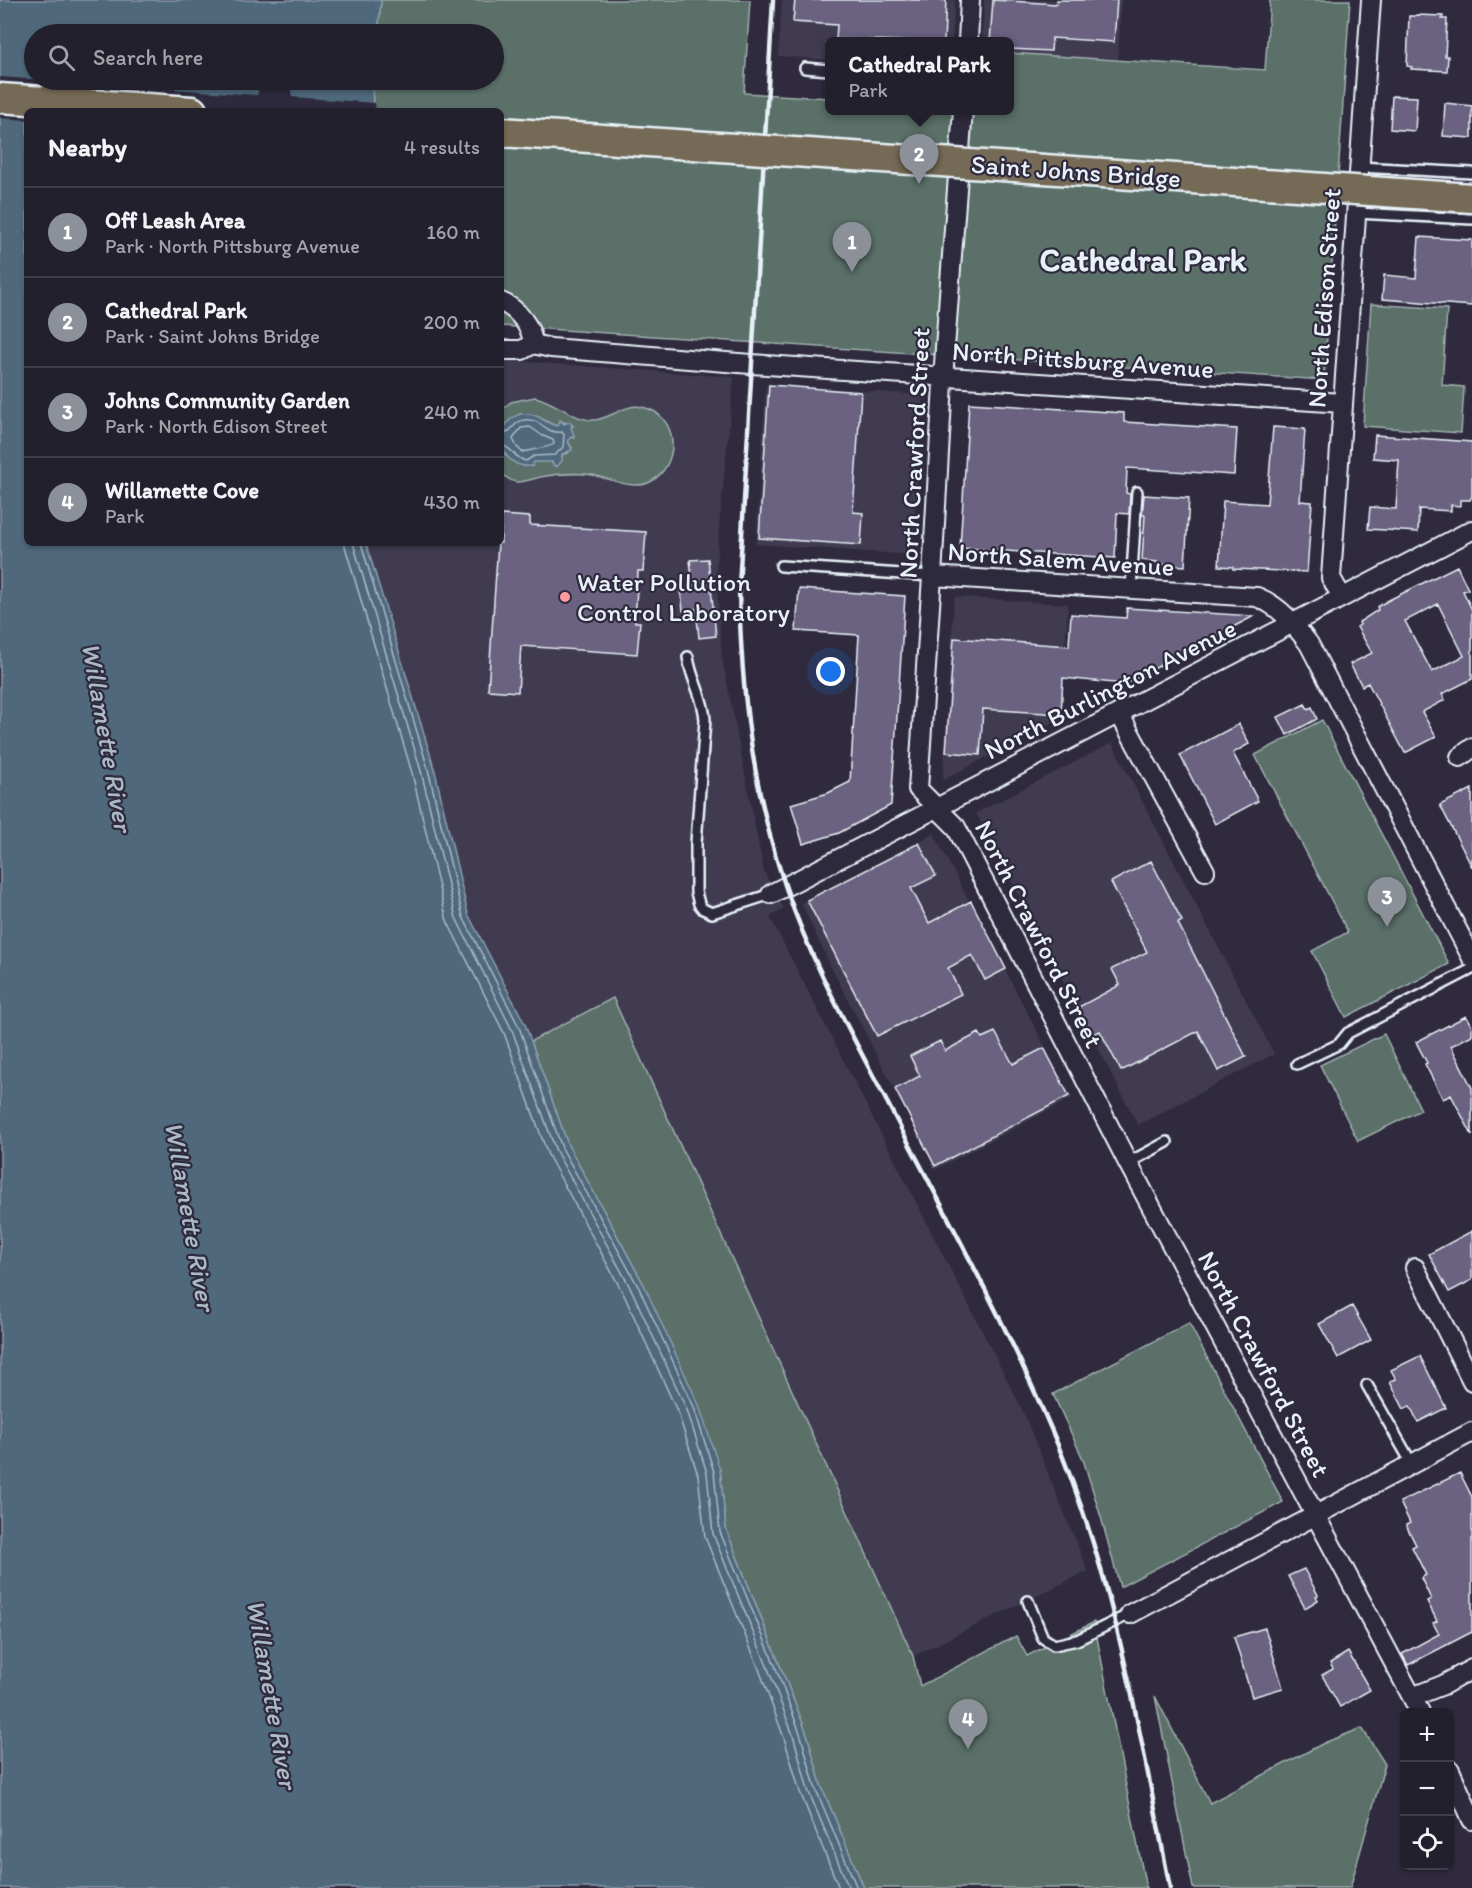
<!DOCTYPE html>
<meta charset="utf-8">
<style>
body{margin:0;font-family:Itim,sans-serif;background:#2f2d3a;color:#f1f3f6}
.controls{position:absolute;right:18px;bottom:18px;display:grid;overflow:hidden;border-radius:9px;box-shadow:0 2px 4px #0004}
.controls button{width:54px;height:54px;display:grid;place-items:center;padding:0;border:0;border-bottom:2px solid #403e4a;background:#23202e;color:#f1f3f6;font:30px sans-serif}
.you{position:absolute;left:831px;top:672px;width:21px;height:21px;margin:-15px;border:4px solid #fff;border-radius:50%;background:#1a73e8;box-shadow:0 0 0 9px #1a73e833}
.badge{display:grid;place-items:center;width:39px;height:39px;border-radius:50%;background:#8c9099;color:#fff;font-size:20px;font-weight:700}
.pin{position:absolute;translate:-50% -50px;filter:drop-shadow(0 2px 3px #0008)}
.pin::after{content:'';position:absolute;top:32px;width:21px;height:18px;background:inherit;clip-path:polygon(0 0,100% 0,50% 100%)}
.popup{position:absolute;left:825px;top:37px;width:189px;height:78px;box-sizing:border-box;display:grid;place-content:center;border-radius:9px;background:#23202e;filter:drop-shadow(0 2px 4px #0005);font-size:20px;white-space:nowrap;color:#a3a3aa}
.popup b{font-size:22px;color:#f1f3f6}
.popup::after{content:'';position:absolute;left:50%;top:100%;margin-left:-12px;border:12px solid transparent;border-top-color:#23202e}
.list{margin:0;padding:0;list-style:none}
h2{display:flex;justify-content:space-between;align-items:center;height:78px;margin:0;padding:0 24px;font-size:26px}
h2 small{font-size:20px;font-weight:400;color:#a3a3aa}
.list li{display:grid;grid-template-columns:39px 1fr auto;gap:18px;align-items:center;box-sizing:border-box;height:90px;padding:0 24px;border-top:2px solid #403e4a}
.list b{display:block;font-size:22px;white-space:nowrap}
.list p{margin:0;font-size:20px;white-space:nowrap;color:#a3a3aa}
.list em{font-size:20px;font-style:normal;color:#a3a3aa}
.icon{flex:none;width:33px;height:33px;fill:none;stroke:currentColor;stroke-width:2;stroke-linecap:round;stroke-linejoin:round}
.map{position:relative;flex:none;width:1472px;height:1888px;overflow:hidden}
.search{position:absolute;background:#23202e;box-shadow:0 2px 4px #0004;left:24px;top:24px;width:480px;height:66px;display:flex;align-items:center;gap:15px;box-sizing:border-box;padding:0 21px;border-radius:33px;color:#a3a3aa;font-size:22px}
.panel{position:absolute;background:#23202e;box-shadow:0 2px 4px #0004;left:24px;top:108px;width:480px;height:438px;border-radius:9px}
.map>svg:first-child{display:block}
</style>
<div class="map">
<svg width="1472" height="1888" viewBox="0 0 1472 1888">
<rect width="100%" height="100%" fill="#2f2a3d"/>
<filter id="ink" filterUnits="userSpaceOnUse"><feTurbulence type="fractalNoise" baseFrequency=".0167" numOctaves="2"/><feDisplacementMap in="SourceGraphic" scale="12" xChannelSelector="R" yChannelSelector="G"/><feConvolveMatrix kernelMatrix="1 2 1 2 8 2 1 2 1" color-interpolation-filters="sRGB"/></filter>
<g filter="url(#ink)">
<path fill="#413b51" d="M782 0H955L952 41 829 42V60L778 56Z
M984 0H1121L1118 61 1009 53V42H982Z
M501 360 734 377 719 528 716 574 722 657 764 872 784 909 770 917 1021 1407 1088 1571 913 1656 613 998 531 1041 525 1024 468 914 434 767 366 543H501Z
M766 384 923 395 912 555 756 544Z
M954 597 1068 604 1061 718 943 780Z
M1112 743 1274 1054 1138 1125 976 813Z
M934 834 1072 1098 936 1169 834 973 801 903Z"/>
<path fill="#5a6f68" stroke="#a1b0b0" stroke-width="1.5" fill-rule="evenodd" d="M381 0H750L744 93 829 98V110H1009V53L1265 70 1270 0H1350L1324 380 501 326V111H373L372 80H494V34H378Z
M1371 304 1447 309 1442 385 1464 387 1461 433 1363 426Z
M535 397C556 402 573 420 594 420 610 419 626 403 642 407 678 414 682 462 652 481 632 493 606 475 585 474 570 473 555 474 540 477 533 479 524 482 517 482 512 482 506 477 501 474V410L511 402ZM520 414C536 413 544 420 556 427L561 421 573 426 571 428 574 438 572 437 568 441 572 448 568 453 563 454C561 460 562 463 556 467L550 461 534 462 532 466C520 467 514 463 505 455Z
M1322 720 1449 964 1346 1017 1312 951 1348 932 1255 755Z
M613 998 913 1656 920 1686 1016 1636 1027 1656 1094 1622 1146 1888H864L821 1785 807 1734 726 1529 720 1470 644 1285 568 1145 531 1041Z
M1384 1034 1421 1110 1358 1141 1320 1065Z
M1189 1323 1283 1502 1120 1587 1101 1517 1083 1459 1053 1394Z
M1155 1696 1210 1803 1324 1743 1362 1728 1385 1764 1350 1888H1193Z"/>
<path fill="#50677c" stroke="#8d9eae" stroke-width="1.5" d="M0 0H381L378 34H34V80H372L373 111H27V543H366L434 767 468 914 525 1024 568 1145 644 1285 699 1405 720 1470 726 1529 807 1734 821 1785 864 1888H0Z
M520 414C540 412 544 424 558 426L560 420 564 424 569 422 572 424 571 428 575 437H571L568 441 572 450 562 454V461L557 466 553 465 552 462H534L532 466C499 469 489 426 520 414Z"/>
<path fill="#2f2a3d" d="M0 77 257 95 262 80H289L292 97 375 103 376 111H27V120L0 118Z"/>
<g fill="none" stroke-linecap="round" stroke-linejoin="round">
<path stroke="#abbac6" stroke-width="1.5" d="M530 427 543 436 553 440 554 444C550 447 527 451 522 452L517 447 513 439 521 428Z
M501 435C514 433 513 418 530 420 543 421 546 434 562 432L564 435 563 447 555 455 534 456 526 461C515 459 511 446 501 445
M344 543 412 773 447 921 504 1033 548 1155 624 1295 678 1413 698 1475 705 1537 759 1669 785 1741 800 1792 839 1888
M353 543 421 771 456 918 512 1030 556 1151 632 1291 687 1410 707 1473 713 1534 767 1666 794 1738 808 1790 849 1888
M361 543 428 769 463 917 519 1027 562 1148 639 1288 694 1407 714 1472 720 1532 774 1663 801 1736 815 1787 857 1888"/>
</g>
<path fill="#6a6280" stroke="#e8f1f8" stroke-width="1.5" fill-rule="evenodd" d="M795 0H946L944 42 836 39 837 25 793 22Z
M993 0 1056 4 1057 0H1117L1114 42 1052 38 1051 51 1009 49V42H990Z
M1416 15 1443 16 1442 19H1447L1445 56H1448L1447 71 1411 69 1412 67 1407 66 1409 16H1415Z
M1392 96 1417 97 1415 131 1390 129Z
M1445 103 1472 106V138L1443 136Z
M1419 237 1472 240V306L1382 299 1384 275 1416 278Z
M769 385 861 392 853 512 863 513 861 545 759 538Z
M969 403 1124 413V422L1237 429 1234 475 1127 468 1126 493 1130 494 1129 514 1117 513 1115 558 960 548Z
M1273 427 1305 429 1300 501 1312 502 1307 572 1233 569V567L1219 566 1223 501 1267 504Z
M1375 435 1472 442V496L1470 500H1460V506L1451 505V511L1419 509 1418 532 1368 529 1370 507 1396 509 1399 460 1373 458Z
M1144 495 1189 498 1185 566 1157 564V562L1142 560 1145 515H1142Z
M501 515 530 517V525L646 532 643 571H638L635 622H640L637 654 521 646 518 692 488 690 498 543H501Z
M708 559 716 636 699 638 696 609 683 611 681 590 693 588 690 560Z
M1457 566 1468 589 1463 591 1472 610V679L1442 694 1445 700 1422 712 1436 737 1405 753 1368 683 1362 686 1350 664 1372 653 1357 627 1360 625 1359 622 1378 610 1377 607 1387 601ZM1438 604 1464 656 1432 672 1405 621Z
M799 589 905 596 891 805 839 833 803 844 791 804 828 793 850 782 859 635 796 631Z
M1127 608 1254 616 1125 684 1063 678 1061 714 983 709 980 755 946 752 954 638 1069 646 1071 614 1126 618Z
M1305 704 1308 709 1312 707 1317 719 1287 735 1278 717Z
M1239 724 1249 744 1233 753 1258 801 1215 824 1180 755Z
M1472 789V867L1440 805Z
M919 843 936 876 911 888 929 923 971 901 1006 969 985 980 972 955 948 968 961 994 877 1036 807 900Z
M1151 861 1182 921 1178 923 1246 1057 1218 1071 1198 1031 1121 1071 1100 1031 1089 1036 1075 1009 1120 985 1112 969 1147 952 1111 882Z
M1466 1016 1472 1027V1035L1451 1046 1472 1088V1135L1451 1095 1443 1099 1425 1064 1427 1063 1416 1042Z
M995 1032 1013 1064 1044 1048 1069 1096 935 1166 895 1089 920 1076 910 1056 940 1041 945 1051 979 1033 982 1038Z
M1472 1231V1280L1449 1292 1429 1254Z
M1352 1306 1371 1340 1338 1358 1319 1324Z
M1420 1356 1446 1408 1418 1422 1410 1406 1404 1409 1390 1382 1396 1379 1391 1370Z
M1460 1473 1472 1497V1632L1408 1665 1402 1654 1439 1634 1433 1623 1437 1621 1427 1601 1431 1599 1421 1578 1426 1575 1412 1547 1416 1545 1406 1525 1410 1523 1400 1502Z
M1304 1569 1318 1595 1316 1596 1318 1600 1305 1608 1288 1576Z
M1265 1628 1283 1688 1252 1697 1234 1637Z
M1348 1652 1370 1690 1340 1707 1322 1675 1333 1669 1330 1663Z"/>
<g fill="none" stroke-linecap="round" stroke-linejoin="round">
<defs>
<path id="service" d="M805 68 829 70
M1359 167 1472 173
M1356 213 1472 219
M781 566 932 576
M1131 589 1137 492
M688 657C691 680 704 697 705 720L696 843V892L699 904 703 909 712 913 771 894
M1297 1064 1339 1044 1348 1033 1472 969
M1128 1163 1167 1142
M1367 1385 1412 1464
M1028 1601 1043 1638 1054 1645 1077 1640 1130 1614"/>
<path id="minor" d="M968 42 970 0
M963 110 945 348 932 576 918 789 956 827 1128 1163 1420 1712
M501 302C517 308 532 327 533 344
M501 350H522L533 344 551 348 751 364 1342 403
M932 576 1257 597C1280 606 1294 624 1309 644L1472 958
M1342 597 1331 578 1371 0
M1119 713 1205 871
M1460 757 1472 748
M771 894 1472 530
M1415 1268 1472 1381
M1130 1614 1472 1432
M1412 1697 1443 1685 1472 1669
M1450 1770 1472 1820"/>
<path id="primary" d="M0 98 192 111
M501 132 764 150"/>
</defs>
<use href="#service" stroke="#e8f1f8" stroke-width="14"/>
<use href="#minor" stroke="#e8f1f8" stroke-width="22"/>
<use href="#primary" stroke="#e8f1f8" stroke-width="33"/>
<use href="#service" stroke="#2f2a3d" stroke-width="9"/>
<use href="#minor" stroke="#2f2a3d" stroke-width="18"/>
<use href="#primary" stroke="#756a55" stroke-width="28"/>
<path stroke="#e8f1f8" stroke-width="4.5" d="M773 0 739 587C741 689 752 791 786 888 809 956 844 1020 877 1083 937 1198 1001 1312 1052 1431 1115 1576 1140 1734 1170 1888"/>
<defs>
<path id="primary-bridge" d="M764 150 1472 198"/>
</defs>
<use href="#primary-bridge" stroke="#e8f1f8" stroke-width="33" stroke-linecap="butt"/>
<use href="#primary-bridge" stroke="#756a55" stroke-width="28"/>
</g>
</g>
<circle fill="#ff9aa2" stroke="#2f2a3d" stroke-width="2" cx="565" cy="597" r="6"/>
<g text-anchor="middle" stroke-width="4.5" stroke-linejoin="round" paint-order="stroke">
<g font-size="26" fill="#e8f1f8" stroke="#2f2a3d">
<text transform="translate(1076 171) rotate(4)" y="9">Saint Johns Bridge</text>
<text transform="translate(1324 298) rotate(-86)" y="9">North Edison Street</text>
<text transform="translate(1083 360) rotate(4)" y="9">North Pittsburg Avenue</text>
<text transform="translate(914 453) rotate(-87)" y="9">North Crawford Street</text>
<text transform="translate(1061 559) rotate(4)" y="9">North Salem Avenue</text>
<text transform="translate(1110 689) rotate(-27)" y="9">North Burlington Avenue</text>
<text transform="translate(1039 934) rotate(63)" y="9">North Crawford Street</text>
<text transform="translate(1264 1364) rotate(62)" y="9">North Crawford Street</text>
</g>
<g font-size="26" fill="#e8f1f8" stroke="#2f2a3d" text-anchor="start">
<text x="577" y="591">Water Pollution<tspan x="577" dy="30">Control Laboratory</tspan></text>
</g>
<g font-size="27" font-style="italic" fill="#abbac6" stroke="#2f2a3d">
<text transform="translate(107 737) rotate(80)" y="9">Willamette River</text>
<text transform="translate(190 1216) rotate(80)" y="9">Willamette River</text>
<text transform="translate(272 1694) rotate(80)" y="9">Willamette River</text>
</g>
<g font-size="32" font-weight="bold" fill="#e8f1f8" stroke="#2f2a3d">
<text x="1143" y="271">Cathedral Park</text>
</g>
</g>
</svg>
<div class="controls">
<button>+</button>
<button>−</button>
<button><svg class="icon" aria-label="locate" viewBox="0 0 24 24"><circle cx="12" cy="12" r="6"/><path d="M12 2v4M12 18v4M2 12h4M18 12h4"/></svg></button>
</div>
<div class="you"></div>
<div class="pin badge" style="left:852px;top:272px">1</div>
<div class="pin badge" style="left:919px;top:184px">2</div>
<div class="popup"><b>Cathedral Park</b>Park</div>
<div class="pin badge" style="left:1387px;top:927px">3</div>
<div class="pin badge" style="left:968px;top:1749px">4</div>
<div class="search"><svg class="icon" aria-label="search" viewBox="0 0 24 24"><circle cx="10" cy="10" r="6"/><path d="M15 15l6 6"/></svg>Search here</div>
<section class="panel">
<h2>Nearby<small>4 results</small></h2>
<ul class="list">
<li><span class="badge">1</span><div><b>Off Leash Area</b><p>Park · North Pittsburg Avenue</p></div><em>160 m</em></li>
<li><span class="badge">2</span><div><b>Cathedral Park</b><p>Park · Saint Johns Bridge</p></div><em>200 m</em></li>
<li><span class="badge">3</span><div><b>Johns Community Garden</b><p>Park · North Edison Street</p></div><em>240 m</em></li>
<li><span class="badge">4</span><div><b>Willamette Cove</b><p>Park</p></div><em>430 m</em></li>
</ul>
</section>
</div>
